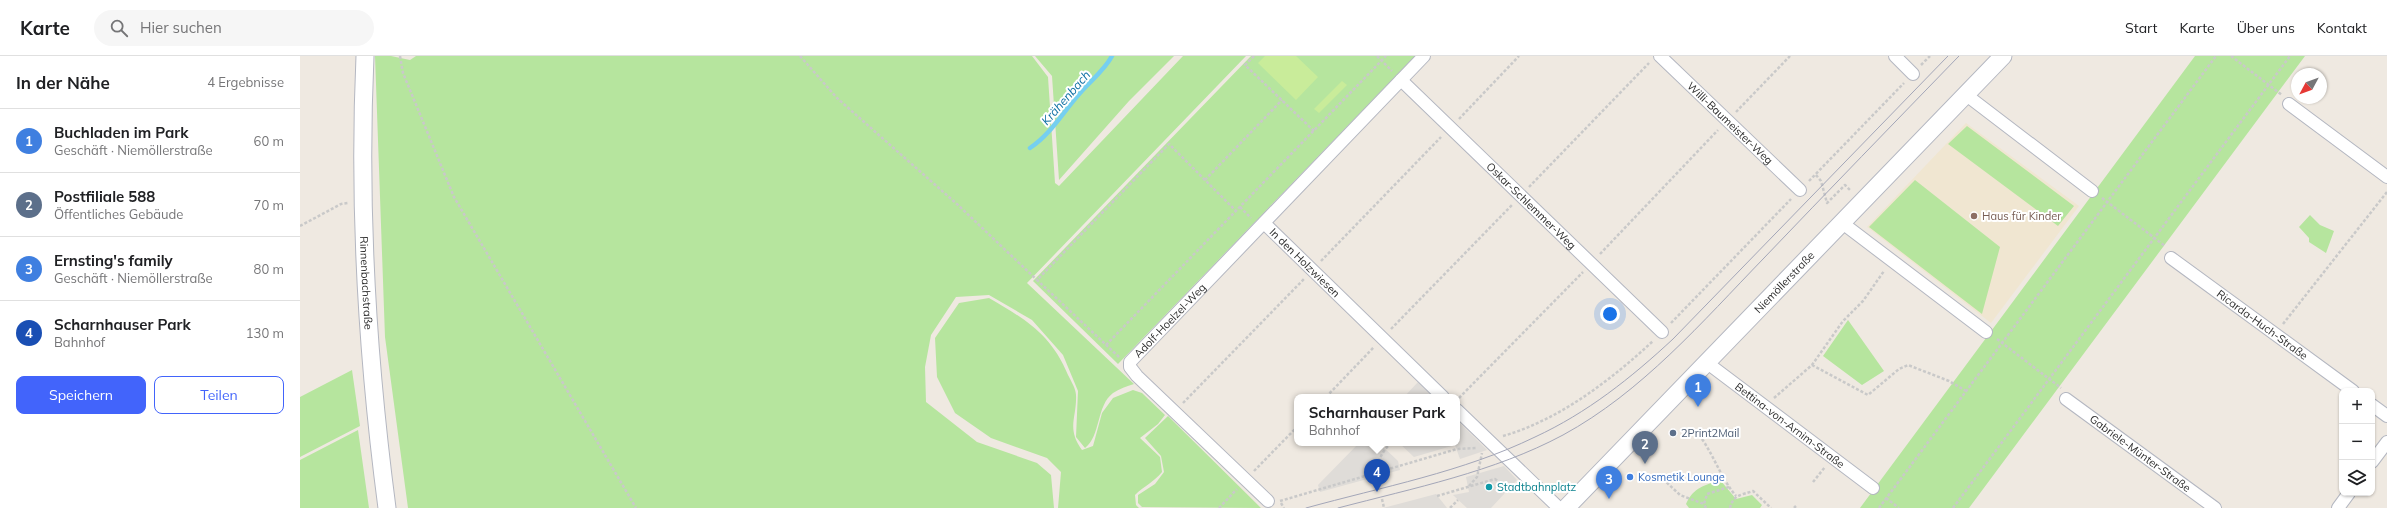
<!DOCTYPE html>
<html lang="de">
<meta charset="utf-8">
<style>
body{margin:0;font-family:Mulish,sans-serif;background:#f6f6f6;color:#202124}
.controls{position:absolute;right:12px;bottom:12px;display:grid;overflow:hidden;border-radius:8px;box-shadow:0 1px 3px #0004}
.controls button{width:36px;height:36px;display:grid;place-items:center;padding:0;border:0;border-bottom:1px solid #e0e0e0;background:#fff;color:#202124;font:20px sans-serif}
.compass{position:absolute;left:1991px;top:12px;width:36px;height:36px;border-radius:50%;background:#fff;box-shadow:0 1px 3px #0004;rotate:229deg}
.you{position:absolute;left:1310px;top:258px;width:14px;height:14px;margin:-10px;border:3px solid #fff;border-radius:50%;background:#1a73e8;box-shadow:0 0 0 6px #1a73e833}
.badge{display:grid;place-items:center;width:26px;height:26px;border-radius:50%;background:#4264fb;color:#fff;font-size:13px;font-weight:700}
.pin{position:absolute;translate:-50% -33px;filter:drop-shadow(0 1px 2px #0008)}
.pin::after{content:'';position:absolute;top:21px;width:14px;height:12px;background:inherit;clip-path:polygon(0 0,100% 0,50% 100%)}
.popup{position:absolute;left:994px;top:338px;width:166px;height:52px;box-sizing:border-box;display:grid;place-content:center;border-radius:8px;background:#fff;filter:drop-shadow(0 1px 3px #0005);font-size:13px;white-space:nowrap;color:#757577}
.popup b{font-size:15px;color:#202124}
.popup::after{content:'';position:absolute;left:50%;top:100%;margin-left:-8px;border:8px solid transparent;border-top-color:#fff}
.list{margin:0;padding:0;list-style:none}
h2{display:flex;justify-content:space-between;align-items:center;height:52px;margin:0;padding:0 16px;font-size:17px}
h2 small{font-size:13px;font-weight:400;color:#757577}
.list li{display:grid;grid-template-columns:26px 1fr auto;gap:12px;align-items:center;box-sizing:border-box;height:64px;padding:0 16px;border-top:1px solid #e0e0e0}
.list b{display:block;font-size:15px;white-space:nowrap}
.list p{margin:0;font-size:13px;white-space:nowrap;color:#757577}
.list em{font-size:13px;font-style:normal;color:#757577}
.actions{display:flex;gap:8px;padding:12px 16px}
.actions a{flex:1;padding:9px 0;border:1px solid #4264fb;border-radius:8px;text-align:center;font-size:14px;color:#4264fb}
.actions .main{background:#4264fb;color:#fff}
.icon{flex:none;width:22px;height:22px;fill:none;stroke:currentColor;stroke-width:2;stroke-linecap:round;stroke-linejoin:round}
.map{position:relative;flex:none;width:2087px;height:452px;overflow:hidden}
header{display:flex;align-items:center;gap:24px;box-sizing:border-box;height:56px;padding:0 20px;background:#fff;border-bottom:1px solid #e0e0e0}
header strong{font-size:19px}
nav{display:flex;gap:22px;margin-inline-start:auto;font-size:14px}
.search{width:280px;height:36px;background:#f6f6f6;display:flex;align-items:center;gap:10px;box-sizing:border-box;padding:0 14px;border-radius:22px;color:#757577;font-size:15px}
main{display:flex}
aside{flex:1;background:#fff}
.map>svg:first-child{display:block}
</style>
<header>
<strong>Karte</strong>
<div class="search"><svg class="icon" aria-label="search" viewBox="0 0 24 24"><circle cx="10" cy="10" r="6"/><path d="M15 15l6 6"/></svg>Hier suchen</div>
<nav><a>Start</a><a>Karte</a><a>Über uns</a><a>Kontakt</a></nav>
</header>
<main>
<aside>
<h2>In der Nähe<small>4 Ergebnisse</small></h2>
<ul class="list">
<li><span class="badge" style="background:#3f7fe0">1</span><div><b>Buchladen im Park</b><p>Geschäft · Niemöllerstraße</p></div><em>60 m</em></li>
<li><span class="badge" style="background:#5c6f8a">2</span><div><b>Postfiliale 588</b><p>Öffentliches Gebäude</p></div><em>70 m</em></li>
<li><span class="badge" style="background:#3f7fe0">3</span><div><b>Ernsting's family</b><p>Geschäft · Niemöllerstraße</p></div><em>80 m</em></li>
<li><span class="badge" style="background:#1a4fb4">4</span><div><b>Scharnhauser Park</b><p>Bahnhof</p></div><em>130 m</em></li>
</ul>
<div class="actions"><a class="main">Speichern</a><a>Teilen</a></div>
</aside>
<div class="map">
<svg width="2087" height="452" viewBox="0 0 2087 452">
<rect width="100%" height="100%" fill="#efe9e1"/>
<path fill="#f0e6d1" d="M1666 67 1779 150 1691 267 1567 171Z"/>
<path fill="#b6e59e" d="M75 0H91L110 4 116 0H732L748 21 755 127 759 130 883 0H946L727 227 834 328C827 330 819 333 813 337 796 350 801 380 785 392L776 381 778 335 763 299 732 264 689 239 656 241 631 279 625 311 626 346 677 386 737 407 751 419 754 452H108L85 281Z
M735 0H874L829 45 759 124 752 20Z
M951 0H1115L818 308 733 225Z
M1895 0H2005L1669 452H1560Z
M1667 70 1774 150 1758 170 1648 88Z
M1615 124 1700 191 1682 258 1569 171Z
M2010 159 2020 169 2034 175 2026 197 2009 186V182L1999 171Z
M689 242C725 263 751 278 768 319 771 325 776 333 776 339 777 362 766 372 782 394L793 390 802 357 813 342 833 334 842 337 865 359 858 368 840 382 860 401 862 416C854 426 844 430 835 439L836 449 839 452H758L761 416 747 402 691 382 655 357 637 321 635 282 659 247Z
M1548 264 1584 315 1562 329 1523 300Z
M52 314 60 370 0 401V341Z
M868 360 961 452 842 451 838 447V439L855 428 864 416 861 400 845 382Z
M58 374 69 452H0V404Z
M1421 425 1436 443 1452 439 1462 449 1460 452H1389L1386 448C1393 432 1405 428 1421 425Z"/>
<path fill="#c9ec9a" d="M965 0H996L1018 21 996 44 958 7Z
M1042 25 1047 29 1019 57 1014 53Z"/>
<path fill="#dfdcd8" d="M1118 326 1133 341H1104Z
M1157 364 1187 394 1160 403 1155 389 1114 401 1099 387H1157Z
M1059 387H1079L1098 405 1100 414 1020 436 1018 429Z
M1204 410 1217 424 1191 452H1167L1153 439 1169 436 1166 421Z
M1136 438 1147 452H1083L1106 446Z"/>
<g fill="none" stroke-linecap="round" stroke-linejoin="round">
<path stroke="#75cff0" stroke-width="4.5" d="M730 92C751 78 763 56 780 37 791 24 804 15 812 0"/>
<defs>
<g id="minor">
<path id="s1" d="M1360 0 1500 134"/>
<path d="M1595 0 1613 18"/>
<path id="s2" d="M1101 24 1362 276"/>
<path d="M1665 38 1792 135"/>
<path d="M1989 48 2087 121"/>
<path d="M1541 166 1686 276"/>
<path id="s3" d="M964 167 1143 341"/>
<path id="s4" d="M1871 202 2053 335"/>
<path id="s5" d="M1406 306 1573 432"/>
<path id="s6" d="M1766 343 1915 452"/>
<path d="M2072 349 2087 360"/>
<path d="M1157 354 1259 452"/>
<path d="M2072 406 2087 386"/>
<path id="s7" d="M968 445 837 320 830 311V306L1124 0"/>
<path d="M2038 452 2049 437"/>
</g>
<g id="secondary">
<path id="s8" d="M65 0C58 153 67 300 87 452"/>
<path id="s9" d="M1266 452 1703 0"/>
</g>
</defs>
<use href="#minor" stroke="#b4b7c1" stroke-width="14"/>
<use href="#secondary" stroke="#b4b7c1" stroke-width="19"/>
<path stroke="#c9c9c9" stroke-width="2.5" stroke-dasharray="3 2" stroke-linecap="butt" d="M100 0 103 17 154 141 336 452
M500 0 537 42 658 149 737 224
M954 0 945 9 1014 75
M1077 0 1092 15
M1931 0 1982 39
M1621 9 1630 0
M1436 56 1490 0
M1159 63 1219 0
M1516 119 1521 125 1527 147 1545 129 1551 135
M905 124 982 44
M1509 125 1604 27
M1229 131 1349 7
M1802 142 1865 190
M940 151 951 162
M0 170 41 148 48 147
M1300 198 1418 74
M1021 205 1141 81
M1371 267 1491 143
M1983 268 2087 136
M1091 273 1212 149
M1697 283 1761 332
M806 289 1086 0
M819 301 737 224 869 88 936 155
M1512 309 1568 339 1599 313 1608 309 1649 325 1666 335
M1026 341 1074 291
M1159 342 1283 216
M1474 342 1512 309 1543 265 1563 245 1584 215
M883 347 1004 223
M1203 380C1259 364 1311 324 1353 285
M1402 383C1415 402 1421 422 1436 440
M954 415 997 371
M1363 423 1380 439 1404 448
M1513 426 1525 411
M1076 430C1072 416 1080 397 1091 387
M1169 430 1177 421 1182 397
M1137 440 1195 423 1204 430 1214 428
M1586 442 1599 452
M1082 443 1084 452
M980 445 1157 393 1177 392
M981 447 984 452
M919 452 937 433
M1150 452 1158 444
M1406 452 1404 448 1407 438 1429 431
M1430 452C1433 439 1441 439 1453 435L1471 452
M1494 452 1496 450
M1579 452 1916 0
M1653 452 1990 0"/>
<use href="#minor" stroke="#fff" stroke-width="12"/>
<use href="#secondary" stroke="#fff" stroke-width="17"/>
<path stroke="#a3a6b8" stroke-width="1" d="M1006 452C1082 431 1163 416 1235 381 1287 357 1331 322 1373 283L1648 0
M1038 452C1114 432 1194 416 1263 379 1342 336 1402 266 1464 202 1529 134 1594 67 1659 0"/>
</g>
<circle fill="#8d6e63" stroke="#fff" stroke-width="1.5" cx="1674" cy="160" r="4"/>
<circle fill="#5c6f8a" stroke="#fff" stroke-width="1.5" cx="1373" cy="377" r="4"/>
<circle fill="#3f7fe0" stroke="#fff" stroke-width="1.5" cx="1330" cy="421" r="4"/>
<circle fill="#0f9aa8" stroke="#fff" stroke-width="1.5" cx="1189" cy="431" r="4"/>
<g text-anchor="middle" stroke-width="4" stroke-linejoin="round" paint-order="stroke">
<g font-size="11" fill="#2e2e2e" stroke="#fff">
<text dy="4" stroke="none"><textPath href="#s1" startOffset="97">Willi-Baumeister-Weg</textPath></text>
<text dy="4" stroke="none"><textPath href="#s2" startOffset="181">Oskar-Schlemmer-Weg</textPath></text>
<text dy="4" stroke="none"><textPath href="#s3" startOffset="57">In den Holzwiesen</textPath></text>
<text dy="4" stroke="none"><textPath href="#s9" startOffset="314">Niemöllerstraße</textPath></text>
<text dy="4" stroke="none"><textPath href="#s8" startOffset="227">Rinnenbachstraße</textPath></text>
<text dy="4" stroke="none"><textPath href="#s7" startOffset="255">Adolf-Hoelzel-Weg</textPath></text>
<text dy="4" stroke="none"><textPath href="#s4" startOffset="113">Ricarda-Huch-Straße</textPath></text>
<text dy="4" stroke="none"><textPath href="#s5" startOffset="105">Bettina-von-Arnim-Straße</textPath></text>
<text dy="4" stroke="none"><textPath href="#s6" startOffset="92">Gabriele-Münter-Straße</textPath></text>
</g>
<g font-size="11" fill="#785e54" stroke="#fff" text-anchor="start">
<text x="1682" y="164">Haus für Kinder</text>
</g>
<g font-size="11" fill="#4e5e75" stroke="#fff" text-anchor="start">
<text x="1381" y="381">2Print2Mail</text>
</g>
<g font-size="11" fill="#366cbe" stroke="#fff" text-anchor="start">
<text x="1338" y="425">Kosmetik Lounge</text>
</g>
<g font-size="11" fill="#0d838f" stroke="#fff" text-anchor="start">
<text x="1197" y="435">Stadtbahnplatz</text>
</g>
<g font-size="12" font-style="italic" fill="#0d6fa3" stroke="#fff">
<text transform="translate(766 42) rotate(-49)" y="4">Krähenbach</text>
</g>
</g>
</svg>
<div class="controls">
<button>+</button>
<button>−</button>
<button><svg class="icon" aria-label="layers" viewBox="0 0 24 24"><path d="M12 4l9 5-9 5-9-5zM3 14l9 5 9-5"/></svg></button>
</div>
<svg class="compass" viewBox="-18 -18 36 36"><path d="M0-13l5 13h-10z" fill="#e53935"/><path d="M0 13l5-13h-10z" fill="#757577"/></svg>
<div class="you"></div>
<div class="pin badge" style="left:1398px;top:351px;background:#3f7fe0">1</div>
<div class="pin badge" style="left:1345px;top:408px;background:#5c6f8a">2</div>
<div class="pin badge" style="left:1309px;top:443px;background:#3f7fe0">3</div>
<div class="pin badge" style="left:1077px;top:436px;background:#1a4fb4">4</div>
<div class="popup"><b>Scharnhauser Park</b>Bahnhof</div>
</div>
</main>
